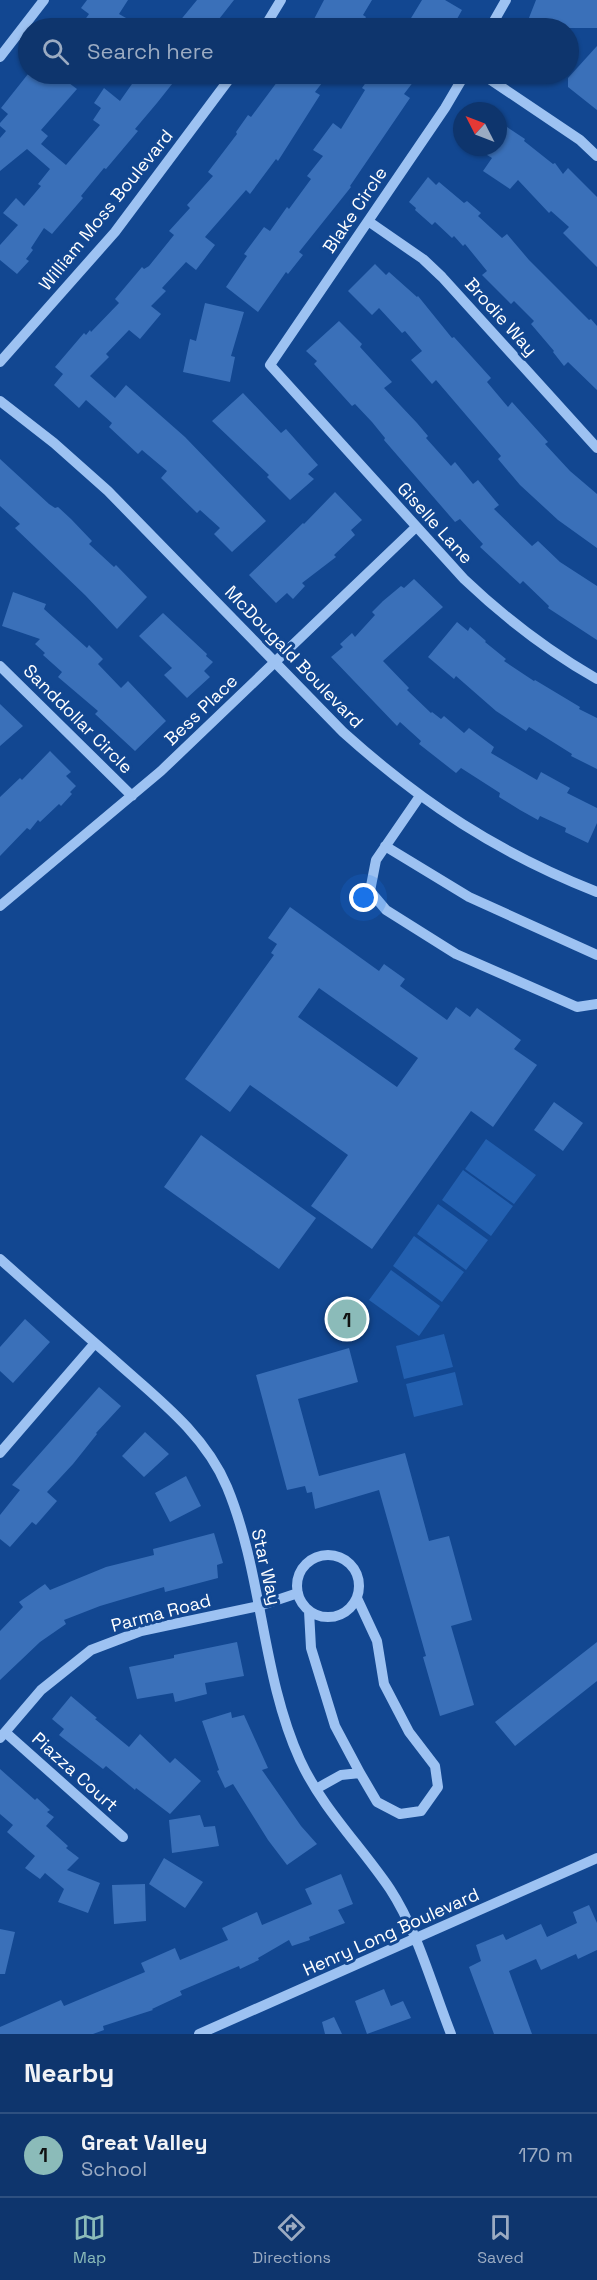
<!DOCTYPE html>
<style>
body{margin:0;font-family:"Space Grotesk",sans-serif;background:#1c4075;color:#f1f3f6}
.compass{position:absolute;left:453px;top:102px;width:54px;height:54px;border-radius:50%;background:#0e356d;box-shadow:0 2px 4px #0004;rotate:312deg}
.you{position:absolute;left:364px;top:898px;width:21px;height:21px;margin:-15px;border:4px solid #fff;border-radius:50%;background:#1a73e8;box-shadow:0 0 0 9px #1a73e833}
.badge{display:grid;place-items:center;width:39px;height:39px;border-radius:50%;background:#8bbbb9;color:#111;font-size:20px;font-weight:700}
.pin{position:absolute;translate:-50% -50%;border:3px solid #fff;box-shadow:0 2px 6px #0006}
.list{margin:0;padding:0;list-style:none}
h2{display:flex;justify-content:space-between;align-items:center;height:78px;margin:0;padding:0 24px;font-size:26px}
h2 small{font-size:20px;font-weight:400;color:#9babc2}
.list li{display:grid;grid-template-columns:39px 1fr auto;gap:18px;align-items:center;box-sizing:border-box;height:84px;padding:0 24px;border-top:2px solid #2e5080}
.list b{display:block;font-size:22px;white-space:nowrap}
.list p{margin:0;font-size:20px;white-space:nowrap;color:#9babc2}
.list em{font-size:20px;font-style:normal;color:#9babc2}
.icon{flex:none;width:33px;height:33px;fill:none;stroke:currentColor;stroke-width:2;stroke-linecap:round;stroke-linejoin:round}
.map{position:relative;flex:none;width:597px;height:2034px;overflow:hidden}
.search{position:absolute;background:#0e356d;box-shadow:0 2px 4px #0004;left:18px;right:18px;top:18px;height:66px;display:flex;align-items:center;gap:15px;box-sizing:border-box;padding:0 21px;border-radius:33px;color:#9babc2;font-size:22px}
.sheet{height:162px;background:#0e356d}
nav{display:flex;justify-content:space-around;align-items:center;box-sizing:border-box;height:84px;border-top:2px solid #2e5080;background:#0e356d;font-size:16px;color:#9babc2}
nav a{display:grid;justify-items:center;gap:3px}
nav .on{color:#8bbbb9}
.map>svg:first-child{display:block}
</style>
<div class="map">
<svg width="597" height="2034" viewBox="0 0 597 2034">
<rect width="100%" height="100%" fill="#124791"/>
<path fill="#2360b0" d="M486 1139 536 1175 514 1204 465 1169Z
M463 1170 513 1206 491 1236 442 1200Z
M438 1204 488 1240 466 1270 417 1234Z
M414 1236 464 1272 442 1302 393 1266Z
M391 1270 440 1306 419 1336 369 1300Z
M444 1334 453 1367 404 1379 396 1346Z
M455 1372 463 1405 414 1417 406 1384Z"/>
<path fill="#3a70b9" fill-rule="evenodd" d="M87 0H128L119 14 126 18 118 28H94L84 21 89 14 81 8Z
M197 0H234L212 28H174Z
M324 0H372L363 15 366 17 359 28H320L312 23Z
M422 0H445L462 10 452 28H405Z
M536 0H597V28H525Z
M597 46V110L568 87V78Z
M28 74H57L77 89 41 130 48 136 41 144 66 165 100 125 93 120 101 108 94 103 104 88 120 101 139 74H180L157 103 135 129 138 131 106 169 104 168 81 196 83 198 52 234 44 228 31 248 33 250 26 259 29 261 17 274 0 260V245L18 225 3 213 16 198 24 206 41 186 38 184 50 169 27 149 0 171V138L6 131 0 126V123L8 114 1 108Z
M283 74H329L315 92 320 95 278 161 276 159 250 194 246 190 205 237 215 245 196 270 186 262 162 288 166 291 151 306 161 314 140 339 129 330 106 354 109 357 90 376 115 398 126 385 185 437 266 521 232 552 214 534 220 528 200 510 197 513 161 478 167 471 142 450 138 454 109 427 112 423 86 400 79 408 54 385 63 374 55 367 84 333 86 335 90 330 91 332 119 303 115 299 142 267 144 269 149 266 174 235 169 231 190 208 187 205 213 176 208 172 237 134 236 132 248 115 251 117Z
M372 74H402L414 81 404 94 410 98 350 186 351 187 299 252 303 255 288 274 286 272 258 312 226 287 247 256 244 254 264 227 270 231 287 207 289 209 311 179 307 176 323 156 313 150 333 123 341 129 365 90 362 88Z
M498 121 525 139 524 141 553 164 555 163 563 174 568 168 597 197V267L563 233 569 227 551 211 549 213 518 180 510 189 483 171 492 158 474 147H498Z
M428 177 436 185 439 182 464 203 467 201 481 213 478 216 502 238 507 234 529 260 589 320 591 319 597 326V390L568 362 564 366 553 352 554 351 531 324 534 321 514 301 511 304 482 275 487 271 465 244 463 246 454 236 452 238 435 222 432 225 415 210 416 208 409 202Z
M375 264 386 275 389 272 417 297 418 296 452 338 454 337 491 378 487 382 508 407 512 402 548 442 545 444 570 471 597 494V548L558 520 520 485 498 459 501 456 436 380 432 384 411 360 422 351 405 331 402 333 379 308 372 315 348 291Z
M205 303 244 312 231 356 235 357 230 382 183 372 190 339 196 341Z
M339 321 362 344 360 347 392 382 384 388 417 423 428 436 426 438 451 466 455 462 473 484 478 480 499 505 494 509 532 546 538 541 560 562 597 586V640L548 608 549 606 523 581 520 584 480 547 483 544 460 519 455 522 384 440 385 438 372 422 355 404 352 406 314 364 317 361 306 351Z
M243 393 281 433 286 429 318 465 308 474 314 479 290 500 267 477 269 475 212 421Z
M0 459 49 504 55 508 58 507 71 519 92 541 89 544 114 567 116 565 147 597 117 629 85 595 15 528 20 524 0 506Z
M335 492 362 520 351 530 355 535 334 555 336 557 302 583 305 586 293 599 287 593 276 603 249 575 303 523 304 524Z
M414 579 443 607 383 661 409 688 407 690 431 713 432 712 441 719 444 716 464 733 469 728 494 747 491 753 537 780 541 772 570 788 567 793 597 808V823L588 843 565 832 566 828 540 816 538 820 520 810 499 797 500 793 461 768 456 773 419 744 421 741 400 722 397 726 331 657 343 647 340 644 352 633 355 637 375 615 372 612 383 601 401 586 404 588Z
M13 592 46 604 44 609 87 648 89 645 103 659 98 664 121 688 128 681 166 721 135 751 95 714 98 711 58 677 62 672 43 655 45 653 35 644 40 639 2 626Z
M163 613 207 654 206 656 213 662 204 671 210 677 187 698 164 675 172 668 139 636Z
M457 622 468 631 470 627 486 641 485 642 506 659 504 661 534 681 535 680 580 707 579 709 597 718V769L571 756 572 754 529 727 526 731 496 711 456 676 454 679 428 657Z
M0 704 23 726 0 746Z
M50 751 71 772 66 776 76 786 70 792 72 794 61 806 59 804 40 822 38 820 30 830 27 828 0 856V797L20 778 22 780Z
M290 907 379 971 384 964 405 979 400 986 447 1020 456 1007 470 1017 477 1008 521 1040 514 1049 537 1065 493 1127 471 1111 372 1249 311 1206 348 1155 250 1085 230 1112 185 1079 274 955 271 953 277 944 268 938ZM319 988 418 1058 397 1087 298 1017Z
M554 1102 583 1123 563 1151 534 1130Z
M201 1135 316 1218 279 1269 164 1187Z
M25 1319 50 1342 13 1383 0 1371V1347Z
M349 1348 358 1382 298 1399 319 1476 405 1453 429 1541 449 1536 472 1620 451 1626 474 1705 440 1716 423 1657 426 1656 379 1490 315 1509 312 1492 307 1493 305 1486 287 1490 256 1375Z
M99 1387 121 1406 96 1433 97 1434 73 1464 47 1492 57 1501 36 1525 32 1522 10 1547 0 1539V1515L20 1490 12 1485Z
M145 1432 169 1454 144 1477 122 1456Z
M186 1476 201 1506 170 1522 155 1493Z
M214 1533 223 1563 217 1565 218 1578 165 1592 164 1587 100 1606 64 1620 66 1624 40 1642 0 1680V1631L23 1607 19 1602 45 1584 50 1590 106 1567 154 1555 153 1549Z
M237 1642 244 1676 205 1683 207 1694 175 1702 173 1693 137 1699 129 1667 174 1658V1655Z
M597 1642V1681L515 1746 495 1722Z
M71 1696 97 1718 95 1719 129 1747 140 1734 170 1763 175 1758 201 1781 170 1814 136 1788 135 1790 106 1766 103 1769 59 1735 64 1729 52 1719Z
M231 1712 232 1718 244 1715 268 1768 262 1770 301 1826 317 1844 287 1865 268 1840 233 1784 225 1788 217 1771 219 1770 202 1721Z
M0 1769 35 1800 37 1798 50 1810 47 1812 54 1817 46 1826 68 1846 66 1848 79 1858 67 1870 100 1883 88 1913 58 1902 64 1889 45 1873 40 1879 25 1868 35 1856 7 1832 13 1825 0 1814Z
M200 1815 204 1827 215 1826 219 1846 172 1853 169 1820Z
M164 1858 203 1882 185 1908 149 1884Z
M341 1874 353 1904 338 1910 345 1923 309 1937 310 1940 292 1946 289 1940 258 1958 259 1960 240 1969 239 1966 180 1991 182 1995 152 2009 153 2010 103 2026 104 2030 93 2034H0V2027L61 2000 64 2006 145 1972 141 1963 175 1948 180 1960 228 1940 222 1928 257 1912 262 1925 312 1904 305 1889Z
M145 1884 146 1921 114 1924 112 1885Z
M589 1905 597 1923V1950L578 1959 576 1954 541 1970 536 1959 509 1971 532 2034H494L469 1967 481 1961 476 1945 503 1934 506 1940 541 1924 547 1937 577 1923 573 1912Z
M0 1929 15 1932 5 1974H0Z
M384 1989 391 2006 403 2001 411 2018 367 2034 355 2001Z
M334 2017 342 2034H325L322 2022Z"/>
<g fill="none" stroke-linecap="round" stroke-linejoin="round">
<path stroke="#9dc2f2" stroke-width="10" d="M264 28 281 0
M490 28 506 0
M0 57 44 0
M465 74 445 108 270 365 464 579C505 618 548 651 597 679
M482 74 580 140 597 156
M368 221 423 259 442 277 597 448
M0 362 115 232 233 74
M0 401 54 443 108 491 343 732C422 803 498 853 597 892
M0 666 132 796
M420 796 376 860 370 891 386 910 456 954 577 1007 597 1004
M385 846 469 897 597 955
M0 906 161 771 416 527
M0 1259C37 1292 74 1325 111 1357 154 1396 204 1432 227 1487 263 1574 261 1674 300 1760 322 1808 361 1846 390 1889 418 1932 432 1986 451 2034
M0 1453 95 1343
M297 1586a31 31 0 1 1 62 0a31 31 0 1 1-62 0Z
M309 1611 311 1648 335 1726 360 1773 377 1802 400 1814 421 1811 438 1787 435 1766 409 1732 384 1684 377 1641 357 1598
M5 1732 123 1837
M0 1738 41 1690 91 1650 141 1631 259 1606 298 1593
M316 1789 341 1775 360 1773
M199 2034 597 1858"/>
</g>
<g text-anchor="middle" stroke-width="6" stroke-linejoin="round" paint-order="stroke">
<g font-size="18" fill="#fff" stroke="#124791">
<text transform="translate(106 210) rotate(-51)" y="6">William Moss Boulevard</text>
<text transform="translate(355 210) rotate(-56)" y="6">Blake Circle</text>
<text transform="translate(501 317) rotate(48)" y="6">Brodie Way</text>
<text transform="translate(435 523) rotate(48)" y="6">Giselle Lane</text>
<text transform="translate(294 657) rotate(46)" y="6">McDougald Boulevard</text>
<text transform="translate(201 710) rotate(-44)" y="6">Bess Place</text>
<text transform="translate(78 719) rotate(45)" y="6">Sanddollar Circle</text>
<text transform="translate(266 1567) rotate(77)" y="6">Star Way</text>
<text transform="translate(161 1613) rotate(-15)" y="6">Parma Road</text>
<text transform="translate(75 1772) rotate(42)" y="6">Piazza Court</text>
<text transform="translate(391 1932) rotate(-24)" y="6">Henry Long Boulevard</text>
</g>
</g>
</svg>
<svg class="compass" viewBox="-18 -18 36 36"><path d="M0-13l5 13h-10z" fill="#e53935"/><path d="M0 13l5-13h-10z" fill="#9babc2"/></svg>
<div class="you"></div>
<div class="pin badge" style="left:347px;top:1319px">1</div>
<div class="search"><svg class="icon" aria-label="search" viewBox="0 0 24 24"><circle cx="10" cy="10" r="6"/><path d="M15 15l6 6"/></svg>Search here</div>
</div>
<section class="sheet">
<h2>Nearby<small></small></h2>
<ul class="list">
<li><span class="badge">1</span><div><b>Great Valley</b><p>School</p></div><em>170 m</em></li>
</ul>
</section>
<nav>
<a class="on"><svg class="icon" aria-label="map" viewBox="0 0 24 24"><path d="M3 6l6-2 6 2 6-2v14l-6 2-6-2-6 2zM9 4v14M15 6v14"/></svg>Map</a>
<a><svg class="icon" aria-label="directions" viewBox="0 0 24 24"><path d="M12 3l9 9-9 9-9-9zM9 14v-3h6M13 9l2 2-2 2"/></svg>Directions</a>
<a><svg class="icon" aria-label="saved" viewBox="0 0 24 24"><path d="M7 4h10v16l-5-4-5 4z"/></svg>Saved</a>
</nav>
